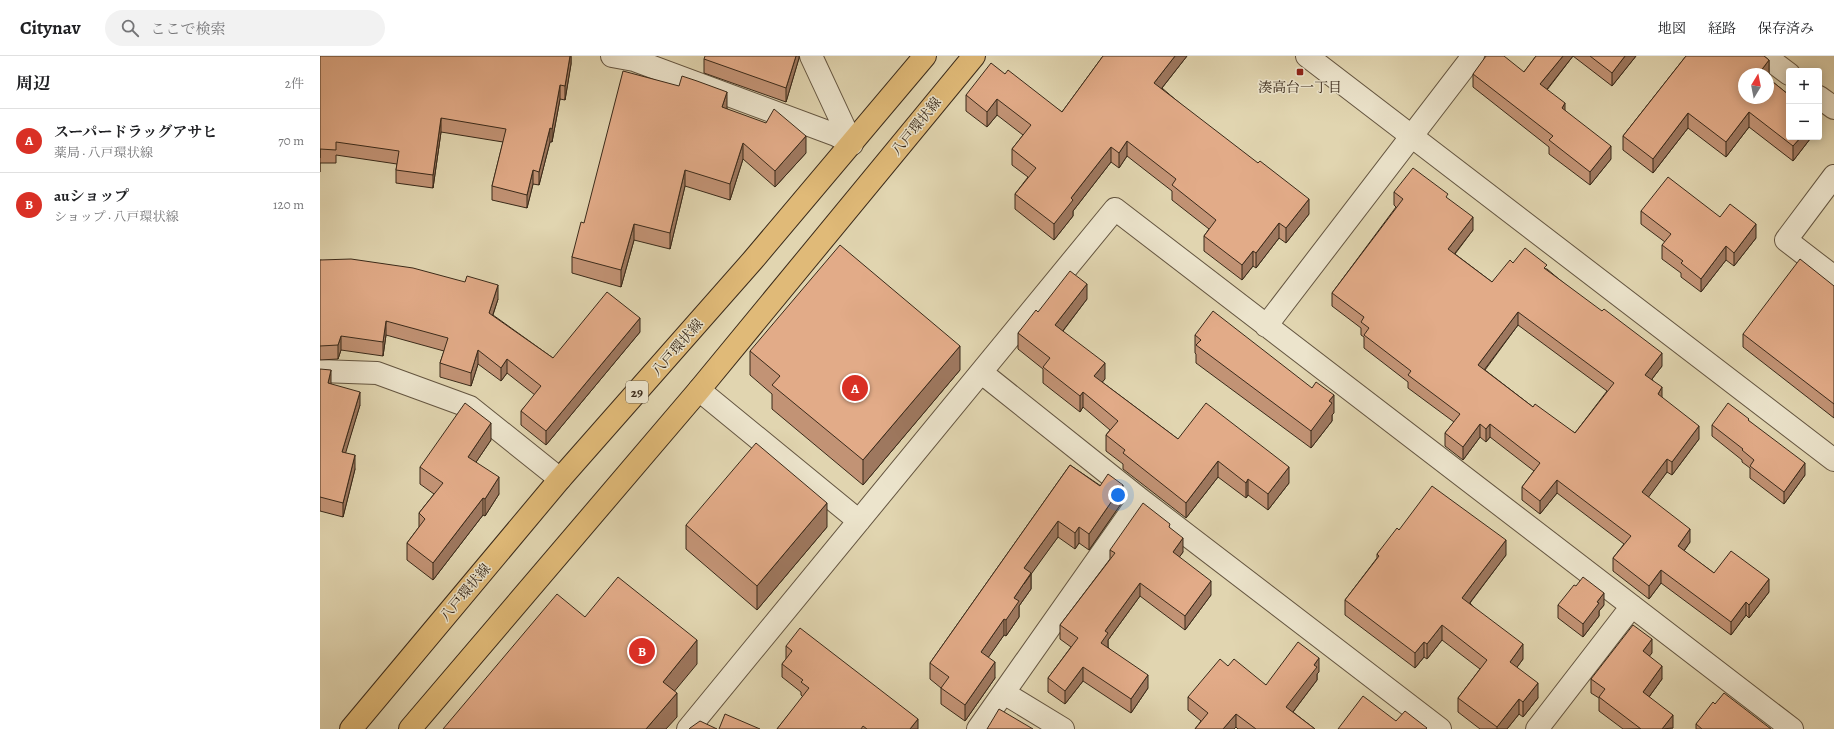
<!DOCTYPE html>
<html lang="ja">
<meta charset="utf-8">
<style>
body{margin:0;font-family:Alegreya,"Noto Serif JP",serif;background:#f2f2f2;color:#202124}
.controls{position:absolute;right:12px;top:12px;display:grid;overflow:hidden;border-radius:4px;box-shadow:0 2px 10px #0003}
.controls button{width:36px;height:36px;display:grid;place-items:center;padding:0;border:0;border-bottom:1px solid #e0e0e0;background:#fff;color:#202124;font:20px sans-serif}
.compass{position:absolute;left:1418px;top:12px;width:36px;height:36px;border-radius:50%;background:#fff;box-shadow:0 2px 10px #0003;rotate:10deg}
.you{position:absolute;left:798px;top:439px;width:14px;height:14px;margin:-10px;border:3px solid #fff;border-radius:50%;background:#1a73e8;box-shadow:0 0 0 6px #1a73e833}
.badge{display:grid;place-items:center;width:26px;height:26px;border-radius:50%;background:#d93025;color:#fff;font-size:13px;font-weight:700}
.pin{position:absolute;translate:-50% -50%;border:2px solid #fff;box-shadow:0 1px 4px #0006}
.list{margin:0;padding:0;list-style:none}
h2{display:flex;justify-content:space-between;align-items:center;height:52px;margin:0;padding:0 16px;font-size:17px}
h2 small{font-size:13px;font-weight:400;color:#757577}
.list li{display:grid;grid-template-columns:26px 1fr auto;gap:12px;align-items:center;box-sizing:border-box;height:64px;padding:0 16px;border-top:1px solid #e0e0e0}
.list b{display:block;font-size:15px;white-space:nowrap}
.list p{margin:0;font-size:13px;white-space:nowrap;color:#757577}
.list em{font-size:13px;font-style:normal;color:#757577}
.icon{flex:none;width:22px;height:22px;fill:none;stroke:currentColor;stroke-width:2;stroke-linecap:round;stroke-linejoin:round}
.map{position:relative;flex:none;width:1514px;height:673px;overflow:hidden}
header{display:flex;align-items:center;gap:24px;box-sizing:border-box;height:56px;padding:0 20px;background:#fff;border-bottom:1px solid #e0e0e0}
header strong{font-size:19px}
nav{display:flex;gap:22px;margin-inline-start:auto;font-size:14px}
.search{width:280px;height:36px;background:#f2f2f2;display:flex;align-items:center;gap:10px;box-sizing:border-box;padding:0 14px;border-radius:22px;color:#757577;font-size:15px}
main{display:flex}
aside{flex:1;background:#fff}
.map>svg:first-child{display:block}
</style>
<header>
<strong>Citynav</strong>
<div class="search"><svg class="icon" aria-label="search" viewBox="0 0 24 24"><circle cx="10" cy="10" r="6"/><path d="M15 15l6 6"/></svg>ここで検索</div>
<nav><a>地図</a><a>経路</a><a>保存済み</a></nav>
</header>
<main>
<aside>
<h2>周辺<small>2件</small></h2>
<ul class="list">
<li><span class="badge">A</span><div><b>スーパードラッグアサヒ</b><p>薬局 · 八戸環状線</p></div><em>70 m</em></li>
<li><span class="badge">B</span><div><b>auショップ</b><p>ショップ · 八戸環状線</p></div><em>120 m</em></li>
</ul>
</aside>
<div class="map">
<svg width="1514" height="673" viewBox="0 0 1514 673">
<rect width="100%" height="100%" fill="#e1d5b0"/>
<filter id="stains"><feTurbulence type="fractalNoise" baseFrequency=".005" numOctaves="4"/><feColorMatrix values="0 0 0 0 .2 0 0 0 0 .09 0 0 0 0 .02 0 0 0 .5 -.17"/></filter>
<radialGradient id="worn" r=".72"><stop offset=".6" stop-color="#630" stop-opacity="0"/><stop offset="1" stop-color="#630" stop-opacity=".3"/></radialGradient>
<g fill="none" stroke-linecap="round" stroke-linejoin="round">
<defs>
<path id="minor" d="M292 0 314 4 516 79 532 88
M491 0 532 88
M987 0 1514 404
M1445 0 1469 18
M1499 41 1514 52
M1514 120 1466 184 1514 221
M946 270 1153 0
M0 315 57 317 150 351 240 423
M662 317 820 443 1120 673
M379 334 539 465
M684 637 743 673
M368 673 795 153 1472 673
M658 673 820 443
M1217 673 1312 550"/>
<path id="major" d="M31 673 240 423 433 204 605 0
M90 673 379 334 654 0"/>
</defs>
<use href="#minor" stroke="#645540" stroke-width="24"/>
<use href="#major" stroke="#3a2a1a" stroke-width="24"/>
<use href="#minor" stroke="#ece4cc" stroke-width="22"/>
<use href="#major" stroke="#e0ba78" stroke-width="22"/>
</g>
<path fill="#c29375" stroke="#3a2a1a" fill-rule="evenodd" d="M0 0H251V8L245 44 240 43 232 86H230L219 129 213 128 207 152 172 144V130L183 86 121 76 113 132 76 127V114L77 108 16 99V107H0V116Z
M479 0V2L466 46 384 17V3Z
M783 0H867L842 32 989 158 966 187 959 182 936 212 933 210 922 224 884 195V180L889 173 852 144V135L807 100 799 112 791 106 753 155V160L734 184 695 153V138L708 121 692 109V93L703 79 677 59 667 71 646 55V39L685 18 742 56Z
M1216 0H1316L1292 30 1253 0 1227 34 1245 54 1291 103 1270 129 1229 98V91L1153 31V18L1204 16Z
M1366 0H1444L1449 4V19L1448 20V18H1424V42H1448V22L1469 39V81H1490V83L1473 105 1429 71 1406 101 1368 72 1333 117 1303 94V80Z
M407 52V53L486 97 455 131 423 103 410 144 365 130 350 193 314 184 301 231 252 217V201L264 167Z
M1074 136 1128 143 1153 174 1135 198 1172 226 1193 207 1227 213 1342 310 1332 323 1342 342 1379 383 1352 419 1347 416 1328 441 1370 486 1364 495 1394 517 1449 536 1429 562 1426 559 1411 579 1341 527 1329 543 1293 515V502L1304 488 1237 437 1220 458 1202 444V431L1214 415 1170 381 1166 386 1160 381 1143 404 1125 390V377L1134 366 1088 332V326L1044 292V281L1041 279V272L1012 250V237L1076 151 1074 149ZM1198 269 1287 335 1255 377 1213 351 1165 314Z
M1321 155 1400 161 1436 182 1414 210 1406 204 1381 236 1361 221V217L1342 203V189L1345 186 1321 168Z
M0 204 178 243 173 259 233 302 320 276 226 389 201 369V355L215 339 187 317 181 325 158 308 151 330 120 321V307L124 295 66 279 63 300 21 294 18 303 0 304Z
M1514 230V362L1423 291V278Z
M767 243 743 275 785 323 782 326 858 383 969 427 948 454 928 439 926 442 898 421 866 462 803 413V408L786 395V379L790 374 763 351 760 356 723 327V313L698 293V277L718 256Z
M875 279 1014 357 1012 359V365L991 392 876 307V298L875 297Z
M430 295 640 314 543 429 452 353V338L430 319Z
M0 313 11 328 40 349 25 397 35 413 23 461 0 455Z
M1429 365 1485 419 1464 448 1430 422V412L1422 406V404L1392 380V369Z
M171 384 156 406 179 438 165 460 163 459 113 524 87 504V487L99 471V457L114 438 100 428V411Z
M750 409 803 445 769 494 759 487 755 493 738 481 711 517V533L699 550V561L686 580 684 579 668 601 675 622 645 665 621 648V632L610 623V607Z
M366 469 507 471 437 554 366 493Z
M850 472 863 496 859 501 891 539 865 574 820 540 788 584V591L828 632 811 657 763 625 745 648 728 636V622L751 591 740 583V569L790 503V494Z
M1079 474 1186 499 1150 547 1203 603 1197 611 1218 642 1203 661 1199 658 1187 673H1160L1138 656V642L1160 613 1122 584 1107 603 1104 601 1095 612 1025 559V544L1057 502V498Z
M1238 549H1284L1279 555V560L1263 581 1238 562Z
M466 590 598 673H457L483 641 481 639V636L462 621V608L466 603Z
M1332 597 1329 600 1342 623 1329 641 1353 672 1303 673 1279 655V642L1271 637V623Z
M908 610 946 629 999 616 997 618V624L973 656 995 673H918L916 671 914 673H875L881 665 868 654V641Z
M1395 648 1451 673H1376V668Z"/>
<path fill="#9e785f" stroke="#3a2a1a" d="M250 0H251V8L245 44V30Z
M476 0H479V2L466 46V32Z
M855 0H867L834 42V27Z
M1243 0H1253L1220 42V28Z
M1305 0H1316L1292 30V17Z
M1449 4V19L1448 20V18H1440V16Z
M240 29V43L232 86V73Z
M407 36V52L402 68V51Z
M677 43V59L667 71V56Z
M1245 47V61L1242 52Z
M1429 56V71L1406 101V86Z
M1368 57V72L1333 117V103Z
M121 62V76L113 132V119Z
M230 72V86L219 129V116Z
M486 80V97L455 131V115Z
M1481 81H1490V83L1473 105V90Z
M807 85V100L799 112V97Z
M423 87V103L410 144V128Z
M1291 90V103L1270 129V116Z
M791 91V106L753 155V160L734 184V168L751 142Z
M213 114V128L207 152V139Z
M365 114V130L350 193V177Z
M989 143V158L966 187V172Z
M1153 161V174L1128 206V193Z
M959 167V182L936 212V197Z
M314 168V184L301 231V214Z
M1436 168V182L1414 210V197Z
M1406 190V204L1381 236V223Z
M933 195V210L922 224V209Z
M767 228V243L735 285V269Z
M178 229V243L169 270V257Z
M1198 256V269L1158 322V309Z
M320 262V276L226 389V375Z
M66 265V279L63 300V286Z
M21 280V294L18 303V289Z
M640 290V314L543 429V404Z
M158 294V308L151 330V317Z
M1342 297V310L1325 332V319Z
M187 303V317L181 325V312Z
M785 307V323L774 336V320Z
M11 314V328L8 327Z
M1342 331V344L1338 338Z
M40 336V349L22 409V396Z
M763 336V351L760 356V340Z
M1014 339V357L1012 359V365L991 392V375L1009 345Z
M171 367V384L148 418V401Z
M1160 368V381L1143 404V391Z
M1170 368V381L1166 386V373Z
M1379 370V383L1352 419V406Z
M35 399V413L23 461V447Z
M1347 403V416L1322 450V436Z
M898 405V421L866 462V447Z
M1485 407V419L1464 448V436Z
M969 411V427L948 454V438Z
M179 421V438L165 460V443Z
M928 423V439L926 442V427Z
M1237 424V437L1220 458V445Z
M803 429V445L769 494V478Z
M163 442V459L113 524V507Z
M507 447V471L437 554V530Z
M738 465V481L704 528V512Z
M759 471V487L755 493V477Z
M1370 473V486L1358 503V490Z
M863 482V496L853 510V496Z
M1186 484V499L1142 557V542Z
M1341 514V527L1329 543V530Z
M711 517V533L699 550V561L686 580V564L694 542Z
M1449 523V536L1429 562V549Z
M891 525V539L865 574V560Z
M820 527V540L788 584V591L781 600V587L785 575Z
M1284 537V549L1279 555V560L1263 581V568L1277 546Z
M1426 546V559L1411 579V566Z
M684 563V579L661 612V596Z
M1122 569V584L1107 603V588Z
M1332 583V597L1323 608V595Z
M377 584V608L343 649V626Z
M1104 586V601L1095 612V597Z
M1203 588V603L1190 621V606Z
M999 602V616L997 618V624L966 665V651L994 609Z
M675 606V622L645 665V649Z
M1342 610V623L1323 649V636Z
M763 611V625L745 648V635Z
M828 619V632L811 657V643Z
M1218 627V642L1203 661V646Z
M357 637V661L346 673H326Z
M1199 643V658L1187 673H1177V671Z
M916 658V671L914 673H903Z
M1353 659V672L1342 673Z
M598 663V673H590Z"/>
<path fill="#e2ab88" stroke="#3a2a1a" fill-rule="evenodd" d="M0 0H250L245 30 240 29 232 73 230 72 219 116 213 114 207 139 172 130 186 73 121 62 113 119 76 114 79 95 16 86V94L0 93V102Z
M385 0H476L466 32 384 3Z
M783 0H855L834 27 938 107 940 105 989 143 966 172 959 167 936 197 933 195 922 209 884 180 896 164 852 129 856 123 807 85 799 97 791 91 751 142 753 144 734 168 695 138 716 112 692 93 711 69 677 43 667 56 646 39 671 7 685 18 688 14 742 56Z
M1166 0H1184L1204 16 1216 0H1243L1220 28 1245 47 1242 52 1291 90 1270 116 1229 84 1233 80 1153 18Z
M1270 0H1305L1292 17Z
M1366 0H1444L1449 4 1440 16 1443 18H1424V42H1448V22L1469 39V81H1481L1473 90 1429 56 1406 86 1368 57 1333 103 1303 80Z
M303 15 359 30 362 20 377 25 407 36 402 51 446 67 454 53 486 80 455 115 423 87 410 128 365 114 350 177 314 168 301 214 252 201 261 166 264 167Z
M1093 112 1128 138 1126 141 1153 161 1128 193 1172 226 1190 204 1193 207 1205 192 1227 209 1224 212 1282 255 1284 253 1342 297 1325 319 1342 331 1338 338 1379 370 1352 406 1347 403 1322 436 1370 473 1358 490 1394 517 1411 495 1449 523 1429 549 1426 546 1411 566 1341 514 1329 530 1293 502 1311 480 1237 424 1220 445 1202 431 1220 407 1170 368 1166 373 1160 368 1143 391 1125 377 1140 358 1088 319 1091 315 1044 279 1049 272 1041 266 1044 261 1012 237 1083 143 1074 136ZM1198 256 1294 327 1255 377 1215 348 1213 351 1158 309Z
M1348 121 1400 161 1410 148 1436 168 1414 197 1406 190 1381 223 1361 207 1363 205 1342 189 1351 178 1321 155Z
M520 189 640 290 543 404 452 329 460 320 430 295Z
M31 203 93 212 145 226 147 220 178 229 169 257 233 302 287 236 320 262 226 375 201 355 221 330 187 303 181 312 158 294 151 317 120 307 128 282 66 265 63 286 21 280 18 289 0 290V204Z
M1480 203 1514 230V348L1423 278Z
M750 215 767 228 735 269 785 307 774 320 858 383 886 347 969 411 948 438 928 423 926 427 898 405 866 447 803 397 805 394 786 379 798 365 763 336 760 340 723 311 730 302 698 277 716 254 718 256Z
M893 255 992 332 996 326 1014 339 1009 345 1012 347 991 375 876 289 881 284 875 279Z
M0 313 11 314 8 327 40 336 22 396 35 399 23 447 0 441Z
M145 347 171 367 148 401 179 421 165 443 163 442 113 507 87 487 105 463 99 457 123 427 100 411Z
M1408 347 1429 363 1428 364 1485 407 1464 436 1430 410 1434 404 1422 394 1423 393 1392 369Z
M436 387 507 447 437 530 366 469Z
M750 409 780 430 788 418 803 429 769 478 759 471 755 477 738 465 704 512 711 517 694 542 699 545 686 564 684 563 661 596 675 606 645 649 621 632 629 621 610 607Z
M1112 430 1186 484 1142 542 1203 588 1190 606 1218 627 1203 646 1199 643 1177 671 1138 642 1167 604 1122 569 1107 588 1104 586 1095 597 1025 544 1059 500 1057 498 1077 472 1079 474Z
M823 447 850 468 849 471 863 482 853 496 891 525 865 560 820 527 785 575 788 577 781 587 828 619 811 643 763 611 745 635 728 622 758 582 740 569 795 497 790 494Z
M298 521 377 584 343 626 357 637 326 673H123L237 538 265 561Z
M1263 521 1284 537 1277 546 1279 547 1263 568 1238 549 1254 529 1256 530Z
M1313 569 1332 583 1323 595 1342 610 1323 636 1353 659 1342 673H1321L1279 641 1285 633 1271 623Z
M480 572 598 663 590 673H547L543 670 541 673H457L489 632 481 626 483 624 462 608 472 595 466 590Z
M978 586 999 602 994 609 997 611 966 651 995 673H936L916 658 903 673H875L888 657 868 641 900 603 908 610 914 603 946 629Z
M1404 637 1451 673H1382L1376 668 1393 646 1395 648Z
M1043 640 1076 665 1085 655 1107 672 1106 673H1018Z
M679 653 713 673H667Z
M405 658 440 673H399Z
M380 665 397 673H369L370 672Z"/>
<rect fill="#8f2418" stroke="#ece4cc" stroke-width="1.5" x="976" y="12" width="8" height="8" rx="2"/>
<g text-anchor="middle" stroke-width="3" stroke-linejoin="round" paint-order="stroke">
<rect fill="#ece4cc" stroke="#6f624f" stroke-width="1" x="306" y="325" width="22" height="22" rx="3"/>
<g font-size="13" font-weight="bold" fill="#3a2a1a">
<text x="317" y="341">29</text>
</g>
<g font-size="14" fill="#3a2a1a" stroke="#ece4cc">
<text x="980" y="36">湊高台一丁目</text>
</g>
<g font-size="14" fill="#3a2a1a" stroke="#ece4cc">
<text transform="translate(596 70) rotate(-51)" y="5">八戸環状線</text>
<text transform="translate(357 291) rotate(-49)" y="5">八戸環状線</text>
<text transform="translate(145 536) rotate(-50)" y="5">八戸環状線</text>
</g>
</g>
<rect width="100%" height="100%" filter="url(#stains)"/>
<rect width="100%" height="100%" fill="url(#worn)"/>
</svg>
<div class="controls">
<button>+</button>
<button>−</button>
</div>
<svg class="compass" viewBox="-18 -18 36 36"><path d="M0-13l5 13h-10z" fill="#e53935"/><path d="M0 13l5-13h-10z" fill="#757577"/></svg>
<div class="you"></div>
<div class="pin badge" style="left:535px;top:332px">A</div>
<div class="pin badge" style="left:322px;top:595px">B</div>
</div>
</main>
